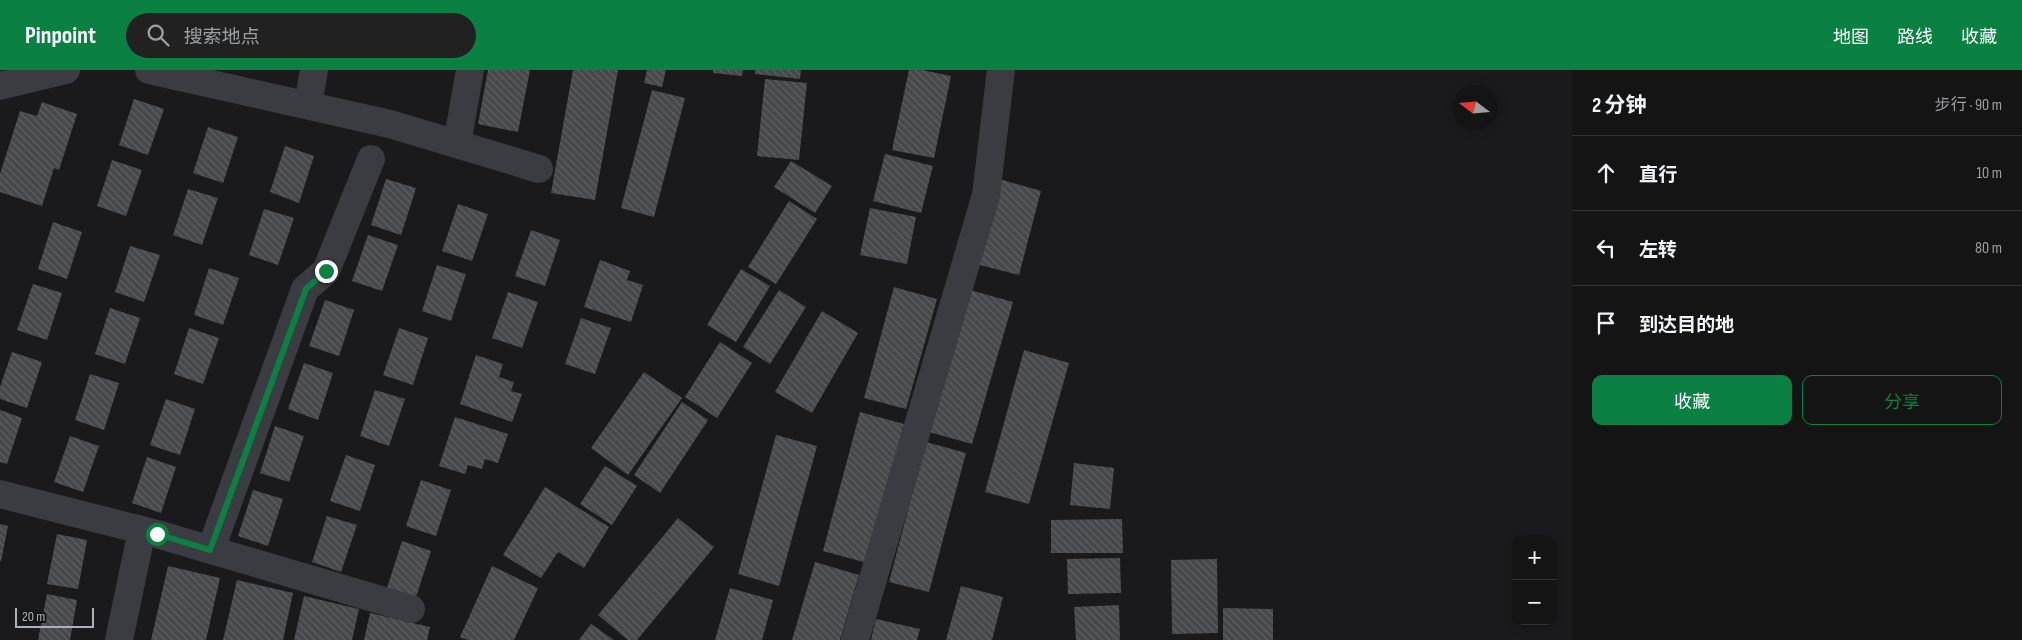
<!DOCTYPE html>
<html lang="zh">
<meta charset="utf-8">
<style>
body{margin:0;font-family:"Sofia Sans Condensed","Noto Sans SC",sans-serif;background:#212122;color:#f1f3f6}
.controls{position:absolute;right:15px;bottom:15px;display:grid;overflow:hidden;border-radius:10px;box-shadow:0 2px 8px #0003}
.controls button{width:45px;height:45px;display:grid;place-items:center;padding:0;border:0;border-bottom:1px solid #333334;background:#141415;color:#f1f3f6;font:25px sans-serif}
.compass{position:absolute;left:1452px;top:15px;width:45px;height:45px;border-radius:50%;background:#141415;box-shadow:0 2px 8px #0003;rotate:286deg}
.scale{position:absolute;left:15px;bottom:12px;width:79px;box-sizing:border-box;padding-left:5px;border:2px solid #adb2ba;border-top:0;font-size:14px;line-height:18px;white-space:nowrap;color:#adb2ba;-webkit-text-stroke:4px #151517;paint-order:stroke}
.stop{position:absolute;width:15px;height:15px;margin:-11px;border:4px solid #0b8043;border-radius:50%;background:#fff}
.stop.end{background:#0b8043;border-color:#fff;box-shadow:0 1px 5px #0008}
.list{margin:0;padding:0;list-style:none}
h2{display:flex;justify-content:space-between;align-items:center;height:65px;margin:0;padding:0 20px;font-size:21px}
h2 small{font-size:16px;font-weight:400;color:#9d9ea0}
.list li{display:grid;grid-template-columns:32px 1fr auto;gap:15px;align-items:center;box-sizing:border-box;height:75px;padding:0 20px;border-top:1px solid #333334}
.list b{display:block;font-size:19px;white-space:nowrap}
.list em{font-size:16px;font-style:normal;color:#9d9ea0}
.actions{display:flex;gap:10px;padding:15px 20px}
.actions a{flex:1;padding:11px 0;border:1px solid #0b8043;border-radius:10px;text-align:center;font-size:18px;color:#0b8043}
.actions .main{background:#0b8043;color:#fff}
.icon{flex:none;width:28px;height:28px;fill:none;stroke:currentColor;stroke-width:2;stroke-linecap:round;stroke-linejoin:round}
.map{position:relative;flex:none;width:1572px;height:570px;overflow:hidden}
header{display:flex;align-items:center;gap:30px;box-sizing:border-box;height:70px;padding:0 25px;background:#0b8043;color:#fff}
header strong{font-size:24px}
nav{display:flex;gap:28px;margin-inline-start:auto;font-size:18px}
.search{width:350px;height:45px;background:#212122;display:flex;align-items:center;gap:12px;box-sizing:border-box;padding:0 18px;border-radius:28px;color:#9d9ea0;font-size:19px}
main{display:flex}
aside{flex:1;background:#141415}
.map>svg:first-child{display:block}
</style>
<header>
<strong>Pinpoint</strong>
<div class="search"><svg class="icon" aria-label="search" viewBox="0 0 24 24"><circle cx="10" cy="10" r="6"/><path d="M15 15l6 6"/></svg>搜索地点</div>
<nav><a>地图</a><a>路线</a><a>收藏</a></nav>
</header>
<main>
<div class="map">
<svg width="1572" height="570" viewBox="0 0 1572 570">
<defs>
<pattern id="building-back-hatch" width="6" height="6" patternUnits="userSpaceOnUse" patternTransform="scale(1.25)"><rect width="6" height="6" fill="#47484c"/><path d="M-1 5l2 2M0 0l6 6M5-1l2 2" fill="none" stroke="#5f6064"/></pattern>
</defs>
<rect width="100%" height="100%" fill="#1a1a1c"/>
<path fill="url(#building-back-hatch)" d="M488 0H530L518 62 478 54Z
M573 0H618L595 130 551 123Z
M647 0H666L662 17 644 13Z
M713 0H743L742 6 713 3Z
M755 0H801L800 9 755 4Z
M909 0H922L951 6 934 88 892 80Z
M765 9 807 13 799 90 757 86Z
M652 20 685 28 654 147 621 138Z
M134 29 164 39 148 85 119 75Z
M42 32 77 44 59 100 54 98 42 136 0 122V104L20 41 37 46Z
M208 57 238 67 223 113 193 103Z
M285 76 314 86 299 133 270 122Z
M885 84 933 96 921 143 873 131Z
M112 90 142 100 126 146 97 136Z
M791 91 832 116 815 143 774 117Z
M386 109 416 118 401 165 371 155Z
M999 109 1041 121 1019 205 976 194Z
M188 119 218 128 202 175 173 165Z
M789 131 817 149 776 214 748 197Z
M458 134 488 144 472 191 442 181Z
M870 138 916 147 907 194 860 185Z
M264 139 294 148 278 195 249 185Z
M53 152 82 162 67 209 38 199Z
M531 160 560 170 545 216 515 206Z
M368 165 398 175 382 221 352 211Z
M130 176 160 185 144 232 115 222Z
M600 190 630 201 627 210 643 215 631 252 584 237Z
M437 195 466 204 451 251 422 241Z
M209 198 239 208 223 255 194 245Z
M741 199 770 216 736 272 707 255Z
M33 214 62 223 47 270 17 260Z
M894 217 937 229 906 339 864 328Z
M779 220 806 237 770 294 743 277Z
M970 220 1013 232 972 374 929 362Z
M508 222 538 232 522 278 492 268Z
M325 230 354 240 339 286 309 276Z
M110 238 140 248 125 294 95 284Z
M822 241 858 263 812 343 775 322Z
M581 248 611 258 595 304 565 294Z
M189 258 219 268 203 314 174 304Z
M399 258 428 268 413 315 383 305Z
M720 272 752 293 717 348 685 327Z
M1024 280 1069 293 1029 434 985 422Z
M12 282 42 292 27 338 0 329V317Z
M476 285 503 294 499 307 514 312 511 321 522 324 512 352 460 334Z
M304 293 333 303 318 350 288 339Z
M644 302 682 328 628 405 591 378Z
M90 304 119 313 104 360 75 350Z
M375 320 405 329 389 376 360 366Z
M166 329 195 339 180 385 150 375Z
M682 332 708 350 660 423 634 405Z
M0 340 22 348 7 394 0 392Z
M860 342 904 354 867 493 823 481Z
M455 347 508 364 498 393 485 389 482 399 468 395 465 404 439 396Z
M275 356 304 366 289 412 260 403Z
M776 365 817 376 779 516 738 504Z
M70 366 99 376 83 422 54 412Z
M926 372 966 383 929 522 889 512Z
M346 385 375 395 360 441 330 431Z
M147 387 176 397 161 443 132 433Z
M1074 393 1114 398 1110 439 1070 435Z
M605 396 637 416 612 455 580 434Z
M421 410 451 420 436 466 406 456Z
M545 417 609 457 584 498 558 482 541 508 503 485Z
M253 420 283 429 268 476 238 466Z
M327 446 357 455 341 502 312 492Z
M678 448 714 477 637 570H628L598 545Z
M1122 449 1123 483H1051V450Z
M0 454 8 456 1 491H0Z
M57 464 87 470 78 519 47 514Z
M402 471 431 481 416 527 387 518Z
M1120 488 1121 523 1068 524 1067 489Z
M1217 489 1218 563 1172 564 1171 490Z
M815 492 859 505 840 570H792Z
M168 496 220 508 206 570H151Z
M492 496 538 518 514 570H468L460 567Z
M237 510 293 523 283 570H223Z
M961 516 1003 527 992 570H946Z
M730 518 773 530 762 570H715Z
M47 524 77 530 70 570H38Z
M304 526 359 539 352 570H294Z
M1119 535 1120 570H1076L1074 537Z
M1223 538 1273 539V570H1223Z
M370 543 430 557 427 570H364Z
M876 549 920 559 917 570H871Z
M591 554 614 570H579Z"/>
<g fill="none" stroke-linecap="round" stroke-linejoin="round">
<path stroke="#3b3c41" stroke-width="28" d="M149 0 390 54 539 99
M0 16 66 0
M308 35 314 0
M457 74 470 0
M0 424 157 464 411 539
M211 479 305 219 326 201 371 89
M119 570 142 460
M855 570 986 125 1001 0"/>
</g>
<g fill="none" stroke-linecap="round" stroke-linejoin="round">
<path stroke="#0b8043" stroke-width="6" d="M157 464 210 480 306 219 326 201"/>
</g>
</svg>
<div class="controls">
<button>+</button>
<button>−</button>
</div>
<svg class="compass" viewBox="-18 -18 36 36"><path d="M0-13l5 13h-10z" fill="#e53935"/><path d="M0 13l5-13h-10z" fill="#9d9ea0"/></svg>
<div class="scale">20 m</div>
<div class="stop" style="left:157px;top:464px"></div>
<div class="stop end" style="left:326px;top:201px"></div>
</div>
<aside>
<h2>2 分钟<small>步行 · 90 m</small></h2>
<ul class="list">
<li><svg class="icon" aria-label="ahead" viewBox="0 0 24 24"><path d="M12 20V5M6 11l6-6 6 6"/></svg><div><b>直行</b></div><em>10 m</em></li>
<li><svg class="icon" aria-label="left" viewBox="0 0 24 24"><path d="M17 20v-9H6M10 6l-5 5 5 5"/></svg><div><b>左转</b></div><em>80 m</em></li>
<li><svg class="icon" aria-label="arrive" viewBox="0 0 24 24"><path d="M6 21V4h12l-3 4 3 4H6"/></svg><div><b>到达目的地</b></div></li>
</ul>
<div class="actions"><a class="main">收藏</a><a>分享</a></div>
</aside>
</main>
